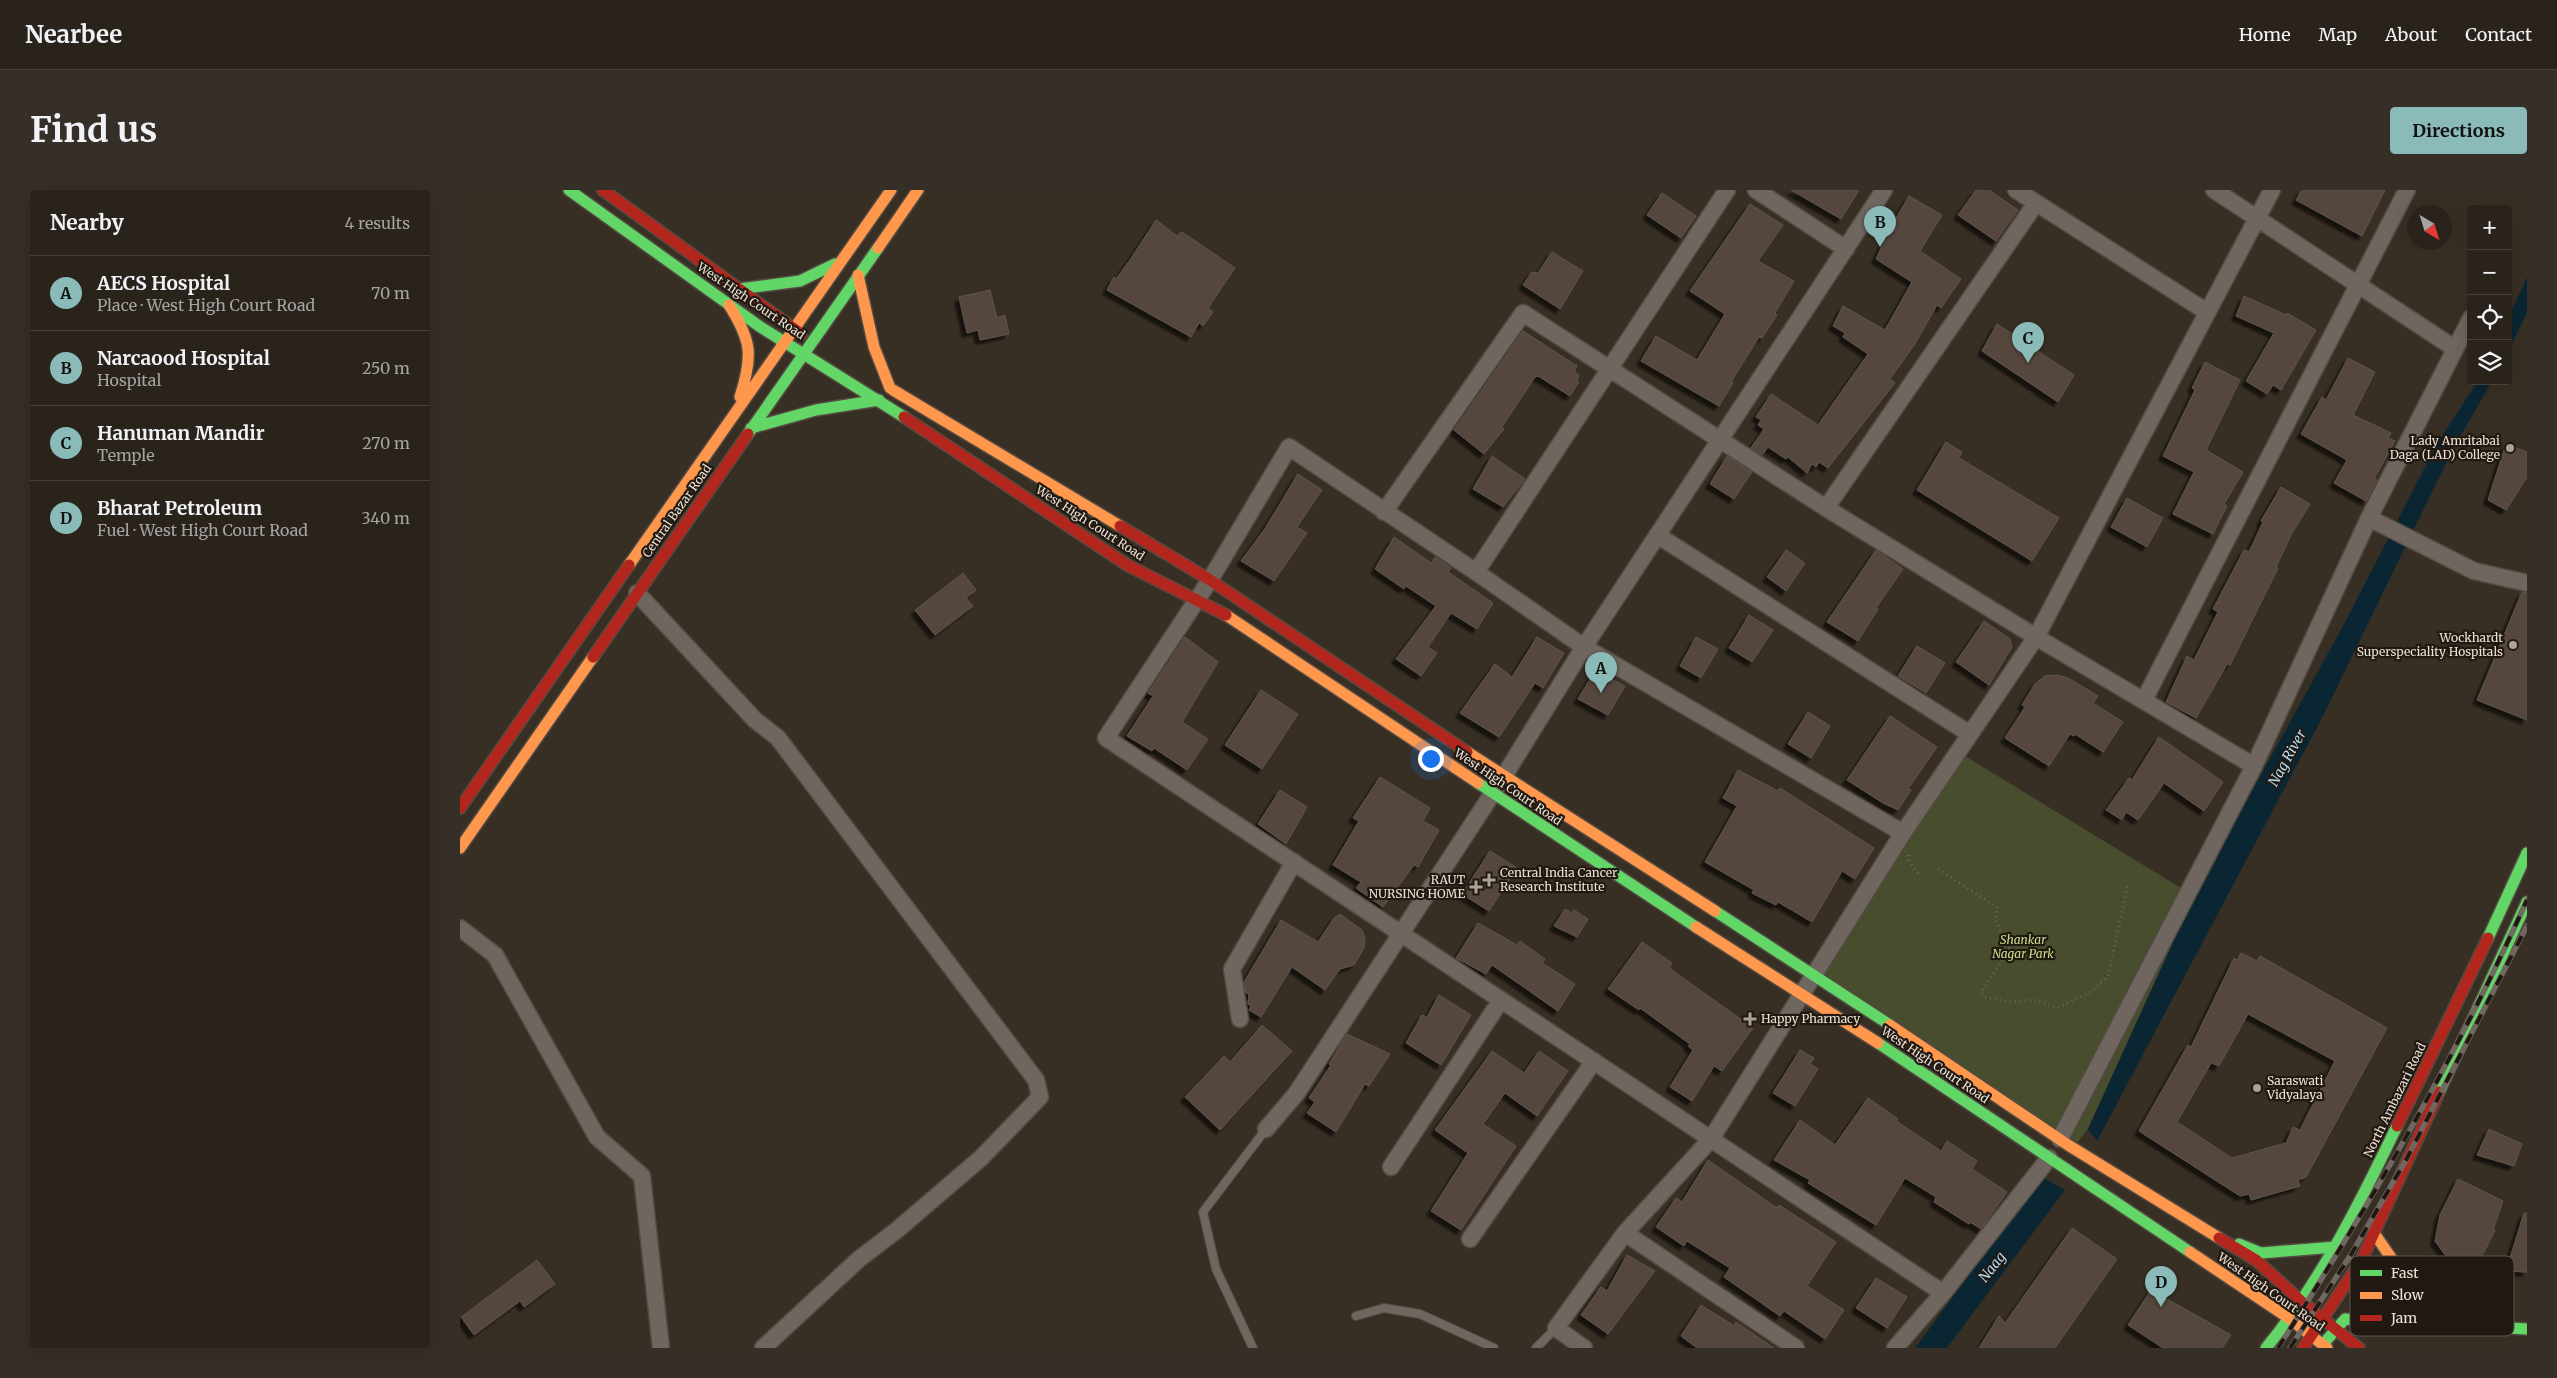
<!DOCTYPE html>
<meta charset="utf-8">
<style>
body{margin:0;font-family:Merriweather,serif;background:#362f28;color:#f1f3f6}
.controls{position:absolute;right:15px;top:15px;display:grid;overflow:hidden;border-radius:5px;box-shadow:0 5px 20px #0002}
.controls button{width:45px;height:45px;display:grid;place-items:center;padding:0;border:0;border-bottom:1px solid #46403a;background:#2a231b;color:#f1f3f6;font:25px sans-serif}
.compass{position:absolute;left:1947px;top:15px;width:45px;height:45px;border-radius:50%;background:#2a231b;box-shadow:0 5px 20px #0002;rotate:142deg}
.you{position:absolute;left:970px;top:568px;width:18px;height:18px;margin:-12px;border:4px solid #fff;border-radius:50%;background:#1a73e8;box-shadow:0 0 0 8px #1a73e833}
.badge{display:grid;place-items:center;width:32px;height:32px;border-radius:50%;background:#8bbbb9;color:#111;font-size:16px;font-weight:700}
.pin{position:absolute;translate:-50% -41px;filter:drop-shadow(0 1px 2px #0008)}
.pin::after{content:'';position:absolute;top:26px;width:18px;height:15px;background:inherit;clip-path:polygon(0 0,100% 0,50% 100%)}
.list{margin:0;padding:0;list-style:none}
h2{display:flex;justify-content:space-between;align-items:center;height:65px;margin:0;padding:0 20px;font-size:21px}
h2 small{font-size:16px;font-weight:400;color:#a5a4a3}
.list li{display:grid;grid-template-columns:32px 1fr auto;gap:15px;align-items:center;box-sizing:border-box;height:75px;padding:0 20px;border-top:1px solid #46403a}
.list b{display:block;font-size:19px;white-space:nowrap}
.list p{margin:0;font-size:16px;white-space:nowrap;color:#a5a4a3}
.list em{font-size:16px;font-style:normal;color:#a5a4a3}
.icon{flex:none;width:28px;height:28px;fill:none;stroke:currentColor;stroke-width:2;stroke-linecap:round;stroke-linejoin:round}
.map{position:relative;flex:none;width:2067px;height:1158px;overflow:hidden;border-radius:5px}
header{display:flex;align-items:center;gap:30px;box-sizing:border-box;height:70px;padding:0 25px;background:#2a231b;border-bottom:1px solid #46403a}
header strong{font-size:24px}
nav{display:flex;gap:28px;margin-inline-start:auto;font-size:18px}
.intro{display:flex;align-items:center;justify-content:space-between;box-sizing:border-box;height:120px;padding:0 30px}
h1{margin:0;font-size:35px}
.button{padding:12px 22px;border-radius:5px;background:#8bbbb9;color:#111;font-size:18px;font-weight:700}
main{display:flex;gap:30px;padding:0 30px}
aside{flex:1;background:#2a231b;border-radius:5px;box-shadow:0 5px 20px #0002}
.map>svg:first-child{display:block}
</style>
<header>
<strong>Nearbee</strong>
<nav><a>Home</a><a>Map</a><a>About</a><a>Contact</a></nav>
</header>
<div class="intro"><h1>Find us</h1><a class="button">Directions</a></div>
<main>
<aside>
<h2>Nearby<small>4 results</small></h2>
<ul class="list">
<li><span class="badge">A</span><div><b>AECS Hospital</b><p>Place · West High Court Road</p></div><em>70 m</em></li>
<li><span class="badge">B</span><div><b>Narcaood Hospital</b><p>Hospital</p></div><em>250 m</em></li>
<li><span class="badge">C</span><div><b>Hanuman Mandir</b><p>Temple</p></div><em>270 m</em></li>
<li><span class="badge">D</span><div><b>Bharat Petroleum</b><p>Fuel · West High Court Road</p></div><em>340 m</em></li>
</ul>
</aside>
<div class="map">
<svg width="2067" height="1158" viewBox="0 0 2067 1158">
<defs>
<filter id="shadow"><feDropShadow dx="-4.5" dy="4.5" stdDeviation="1" flood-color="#0009"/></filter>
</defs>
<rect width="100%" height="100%" fill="#382f24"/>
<path fill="#484d2d" d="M1505 566 1734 706 1628 939 1617 953 1359 783 1450 642Z"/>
<path fill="#0b2633" d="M2067 87V123L2048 161V129Z
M2018 191H2032L1992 261 1863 526 1637 951 1628 939 1734 706 1883 436 1978 252Z
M1582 987 1605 1000 1487 1158H1455Z"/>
<path fill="#54473d" stroke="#5e554e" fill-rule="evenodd" filter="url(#shadow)" d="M1331 0H1399L1381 29Z
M1516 0H1529L1558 20 1536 51 1498 25Z
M1842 0H1925L1902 46 1836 10Z
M1202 3 1236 26 1221 48 1187 25Z
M1449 6 1482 25 1460 61 1501 89 1481 118 1477 115 1455 154 1430 189 1435 193 1368 278 1359 272 1356 277 1352 274 1347 283 1328 267 1326 269 1308 257 1302 265 1291 258 1304 239 1298 235 1301 230 1296 227 1311 204 1358 235 1408 164 1383 147 1385 143 1373 136 1383 116 1425 140 1452 92 1416 69 1429 40Z
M1290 14 1323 35 1298 71 1334 91 1315 123 1317 125 1302 148 1299 147 1271 192 1273 193 1259 216 1181 171 1196 146 1237 170 1265 124 1230 101Z
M696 30 717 46 722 42 775 78 748 118 753 122 743 136 739 133 731 147 647 100 654 87 656 89 670 70Z
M1092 62 1123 81 1100 119 1063 95 1072 82 1078 83Z
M530 100 537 128 545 125 549 144 520 150 518 140 507 143 499 107Z
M1784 106 1826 125 1827 123 1856 140 1821 200 1813 195 1807 204 1786 191 1814 143 1776 126Z
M1537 134 1614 185 1598 212 1522 161Z
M1063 141 1117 176 1114 182 1119 185 1117 190 1119 192 1110 206 1078 186 1075 187 1042 237 1044 239 1024 264 994 240Z
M1888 168 1915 182 1893 225 1931 243 1928 248 1935 251 1914 289 1917 290 1906 311 1874 293 1887 270 1841 244 1862 207 1866 210Z
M1745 172 1780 190 1746 260 1783 282 1764 314 1767 316 1753 344 1713 324 1734 282 1703 266 1735 200 1732 198Z
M1486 252 1502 262 1499 268 1599 328 1572 371 1457 300Z
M2046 254 2067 262V287L2046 320 2028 310Z
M1032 266 1065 289 1043 317 1013 299Z
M1267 266 1292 282 1274 309 1250 294Z
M838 284 862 300 837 337 847 343 814 391 781 371 804 340Z
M1821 297 1850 314 1832 343 1816 377 1818 378 1770 475 1767 474 1736 528 1706 512 1727 466 1734 470 1758 422 1753 419 1784 360 1789 362 1803 332 1801 331Z
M1667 308 1703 328 1687 357 1651 337Z
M934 347 971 373 975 367 991 378 988 382 1033 413 1017 439 991 423 968 457 977 463 961 486 936 469 976 416 946 396 944 399 915 379Z
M1326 360 1345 373 1326 401 1307 387Z
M1416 360 1443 379 1416 418 1418 419 1398 451 1367 432Z
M503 383 516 400 506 408 513 416 475 445 455 420Z
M2062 402 2067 403V530L2017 510Z
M1289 425 1313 440 1292 472 1269 458Z
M1524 431 1550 449 1552 457 1529 495 1496 472Z
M725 447 758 472 722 532 748 549 727 580 694 558 692 561 667 546 693 506 688 503Z
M1077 447 1104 463 1083 498 1075 493 1039 547 1000 523 1035 474 1052 487Z
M1236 447 1258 459 1241 488 1220 476Z
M1457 456 1485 473 1466 503 1438 486Z
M1135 481 1165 496 1148 525 1118 509Z
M1597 485 1608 488 1638 506 1633 513 1663 532 1643 562 1615 544 1614 546 1610 544 1589 576 1545 548 1565 517 1562 515 1575 494 1585 486Z
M801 500 838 524 802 579 765 555Z
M1348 522 1370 536 1351 568 1328 554Z
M1430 526 1477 557 1448 599 1451 600 1438 620 1423 613 1387 590Z
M1699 547 1763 592 1744 621 1704 593 1678 630 1666 622 1662 630 1646 620 1669 588 1672 590Z
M1278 580 1318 601 1320 598 1414 658 1395 689 1382 681 1352 732 1318 712 1316 715 1292 703 1294 700 1245 672 1277 616 1263 608Z
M920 587 970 618 963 631 979 640 958 677 954 675 923 717 896 698 901 692 873 675 899 631 893 628Z
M820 600 847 617 826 654 798 634Z
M1030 661 1057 678 1029 721 1002 704Z
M1105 719 1112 723 1114 720 1128 729 1117 747 1094 736Z
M880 724 902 740 905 748 904 758 894 775 880 779 865 800 832 777 801 827 789 820 791 816 788 814 789 804 786 803 784 792 821 730 858 752 874 728Z
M1018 733 1057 755 1060 751 1085 769 1082 773 1115 794 1098 821 1032 775 1026 784 996 768Z
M1182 752 1212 773 1209 778 1293 838 1262 881 1254 876 1232 911 1210 897 1233 860 1228 856 1230 854 1180 818 1179 820 1148 799Z
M1781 763 1797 771 1800 766 1927 838 1846 987 1838 990 1840 996 1791 1010 1789 1004 1780 1006 1679 941 1728 855 1731 857 1774 768 1777 770ZM1788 824 1875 871 1840 940 1833 937 1826 953 1772 968 1717 932 1751 873 1759 876Z
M979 805 1011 825 981 875 946 853 962 825 967 827Z
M802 835 832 861 760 940 725 907 764 866 770 872Z
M887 844 930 864 909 896 905 894 876 942 847 923 855 912 849 908 871 875 869 874Z
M1340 860 1354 868 1350 874 1358 879 1335 916 1313 903Z
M1032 861 1064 883 1079 861 1108 881 1077 926 1045 903 1023 934 1056 956 1001 1040 971 1021 1008 963 975 940Z
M1408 908 1438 929 1436 931 1481 961 1487 951 1517 971 1512 979 1547 1002 1521 1039 1510 1032 1509 1034 1474 1012 1476 1007 1445 988 1416 1035 1348 993 1350 990 1314 970 1340 930 1375 955Z
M2029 939 2062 954 2054 976 2017 965Z
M1248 970 1317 1018 1319 1015 1376 1052 1347 1096 1384 1120 1365 1149 1324 1121 1320 1126 1264 1087 1270 1078 1227 1051 1224 1056 1196 1037 1216 1008 1222 1012Z
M1998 989 2043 1011 2033 1040H2035L2013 1084 1991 1073 1975 1051 1980 1025Z
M2064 1023H2067V1082L2046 1081Z
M1612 1038 1657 1069 1595 1158H1519L1539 1126 1545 1133Z
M1167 1065 1195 1081 1148 1144 1121 1125 1141 1097 1147 1101Z
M77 1070 95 1094 64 1117 60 1111 14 1145 1 1127Z
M1416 1088 1447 1107 1427 1138 1396 1118Z
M1691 1100 1771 1145 1762 1158H1703L1668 1135Z
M1241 1115 1274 1136 1276 1132 1314 1158H1237L1221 1146Z"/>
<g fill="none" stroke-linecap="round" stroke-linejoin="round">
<defs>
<path id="lane" d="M896 1126 924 1118 960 1124 1034 1158
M793 1158 756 1079 743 1022 806 939
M1076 1158 1096 1138"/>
<path id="street" d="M1296 0 1386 59
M1556 0 1747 122
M1754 0 1994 158
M1366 318 1576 13
M924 322 1063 123 1366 318 1576 447 1794 576
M1909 328 2014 381 2067 393
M1197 345 1510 544
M1016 382 1267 0
M177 403 295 530 318 548 576 890 580 907 521 968 437 1040 399 1069 303 1158
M1684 510 1947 0
M1443 643 1124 457 1016 382 829 257 750 390 646 548 1483 1103
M0 738 35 765 137 947 182 986 201 1158
M780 829 772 779 834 672
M806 939 836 904 1044 586 1124 457 1424 0
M1600 949 1794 576 1909 328 2011 128
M931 977 1041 810
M1165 1043 1336 1158
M1010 1049 1134 871
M1124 1158 1096 1138 1165 1043 1251 949 1443 643 1576 447 1812 0
M1435 1158 1483 1103 1589 968"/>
<path id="fast" d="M109 0 299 136 444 227
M279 99 340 91 375 74
M291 238 356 220 419 210
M288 244 418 58
M1018 593 1236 737
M1255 721 1430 835
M2028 748 2067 663
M1418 853 1730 1062
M1979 902 2067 712
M1779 1054 1801 1063 1875 1057
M1865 1152 1885 1129 2067 1139
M1806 1158C1861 1091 1900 1013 1937 936"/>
<path id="slow" d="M418 58 458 0
M398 85 414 157 430 198
M269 115C292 151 293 166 280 207
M433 200 660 336
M169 375 431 0
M766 425 1018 593
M1007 562 1255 721
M0 658 133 467
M1236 737 1418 853
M1430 835 1608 955 1759 1048
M1914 1043 1978 1136
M1730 1062 1830 1129 1867 1158"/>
<path id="jam" d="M143 0 341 144
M444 227 667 375 766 425
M660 336 750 390 1007 562
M133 467 288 244
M0 618 169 375
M1937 936 2028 748
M1759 1048 1796 1070 1842 1112 1899 1158
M1843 1158 1901 1071 1979 902"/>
</defs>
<use href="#lane" stroke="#534b42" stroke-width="10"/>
<use href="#street" stroke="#534b42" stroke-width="19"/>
<use href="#fast" stroke="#534b42" stroke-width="14"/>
<use href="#slow" stroke="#534b42" stroke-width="14"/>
<use href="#jam" stroke="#534b42" stroke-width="14"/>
<path stroke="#6b655c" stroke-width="3" stroke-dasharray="1 4" stroke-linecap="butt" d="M1449 665V671L1460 686
M1478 679 1538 718 1535 729 1550 760 1521 802 1525 807 1549 812 1576 810 1597 818 1631 802 1648 786 1668 694"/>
<use href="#lane" stroke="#6e665f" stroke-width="8"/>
<use href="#street" stroke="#6e665f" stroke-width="16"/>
<use href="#fast" stroke="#63d668" stroke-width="11"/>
<use href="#slow" stroke="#ff974d" stroke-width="11"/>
<use href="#jam" stroke="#b3261e" stroke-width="11"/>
<defs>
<path id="rail" d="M1818 1158C1910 1014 1997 866 2067 710
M1830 1158 1892 1063 1946 970 2067 736"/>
</defs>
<use href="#rail" stroke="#6f6760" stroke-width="5.5"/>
<use href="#rail" stroke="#211911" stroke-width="4" stroke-dasharray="11" stroke-linecap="butt"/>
</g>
<g fill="#aca397" stroke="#211911" stroke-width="2">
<circle cx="2050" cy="258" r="5"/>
<circle cx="2053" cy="455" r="5"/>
<path d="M1026.5 682.5h5v5h5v5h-5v5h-5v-5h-5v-5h5z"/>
<path d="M1013.5 689.5h5v5h5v5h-5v5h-5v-5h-5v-5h5z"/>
<path d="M1287.5 821.5h5v5h5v5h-5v5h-5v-5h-5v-5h5z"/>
<circle cx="1797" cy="898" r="5"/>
</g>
<g text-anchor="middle" stroke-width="4.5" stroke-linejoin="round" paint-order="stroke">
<g font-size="12" fill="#ebe1d5" stroke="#211911">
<text transform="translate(291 111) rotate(34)" y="4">West High Court Road</text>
<text transform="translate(217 321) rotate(-55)" y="4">Central Bazar Road</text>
<text transform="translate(630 333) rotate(33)" y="4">West High Court Road</text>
<text transform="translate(1048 597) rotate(34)" y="4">West High Court Road</text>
<text transform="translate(1475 875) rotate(34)" y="4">West High Court Road</text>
<text transform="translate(1935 910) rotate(-64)" y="4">North Ambazari Road</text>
<text transform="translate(1811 1102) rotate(35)" y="4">West High Court Road</text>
</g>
<g font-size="12" fill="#ebe1d5" stroke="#211911" text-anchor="end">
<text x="2040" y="255">Lady Amritabai<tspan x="2040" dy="14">Daga (LAD) College</tspan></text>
<text x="2043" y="452">Wockhardt<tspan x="2043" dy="14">Superspeciality Hospitals</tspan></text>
<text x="1040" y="687" text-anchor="start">Central India Cancer<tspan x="1040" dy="14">Research Institute</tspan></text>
<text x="1005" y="694">RAUT<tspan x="1005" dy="14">NURSING HOME</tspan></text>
<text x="1301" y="833" text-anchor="start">Happy Pharmacy</text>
<text x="1807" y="895" text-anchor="start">Saraswati<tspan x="1807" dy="14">Vidyalaya</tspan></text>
</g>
<g font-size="12" font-style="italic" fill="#cdde8e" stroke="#211911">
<text x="1563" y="754">Shankar<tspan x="1563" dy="14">Nagar Park</tspan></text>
</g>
<g font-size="14" font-style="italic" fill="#b0dffb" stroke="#211911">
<text transform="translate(1827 568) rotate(-61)" y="5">Nag River</text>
<text transform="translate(1532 1077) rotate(-52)" y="5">Naag</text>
</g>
</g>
<rect x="1890" y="1066" width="164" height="80" rx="8" fill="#211911" stroke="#5e554c" stroke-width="1"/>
<rect x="1900" y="1080" width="22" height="6" fill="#63d668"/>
<rect x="1900" y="1102" width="22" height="7" fill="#ff974d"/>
<rect x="1900" y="1125" width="22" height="6" fill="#b3261e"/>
<g font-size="14" fill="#ebe1d5">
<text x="1931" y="1088">Fast</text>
<text x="1931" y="1110">Slow</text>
<text x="1931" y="1133">Jam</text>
</g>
</svg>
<div class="controls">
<button>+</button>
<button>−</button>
<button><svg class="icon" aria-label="locate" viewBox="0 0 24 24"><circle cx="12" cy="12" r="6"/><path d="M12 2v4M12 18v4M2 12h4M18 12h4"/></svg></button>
<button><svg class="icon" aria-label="layers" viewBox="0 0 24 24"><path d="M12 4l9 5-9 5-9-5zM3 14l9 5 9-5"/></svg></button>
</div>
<svg class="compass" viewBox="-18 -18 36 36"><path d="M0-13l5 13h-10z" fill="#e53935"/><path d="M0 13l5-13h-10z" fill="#a5a4a3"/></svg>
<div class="you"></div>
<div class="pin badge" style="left:1141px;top:503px">A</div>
<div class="pin badge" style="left:1420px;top:57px">B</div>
<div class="pin badge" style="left:1568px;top:173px">C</div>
<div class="pin badge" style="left:1701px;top:1117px">D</div>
</div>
</main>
